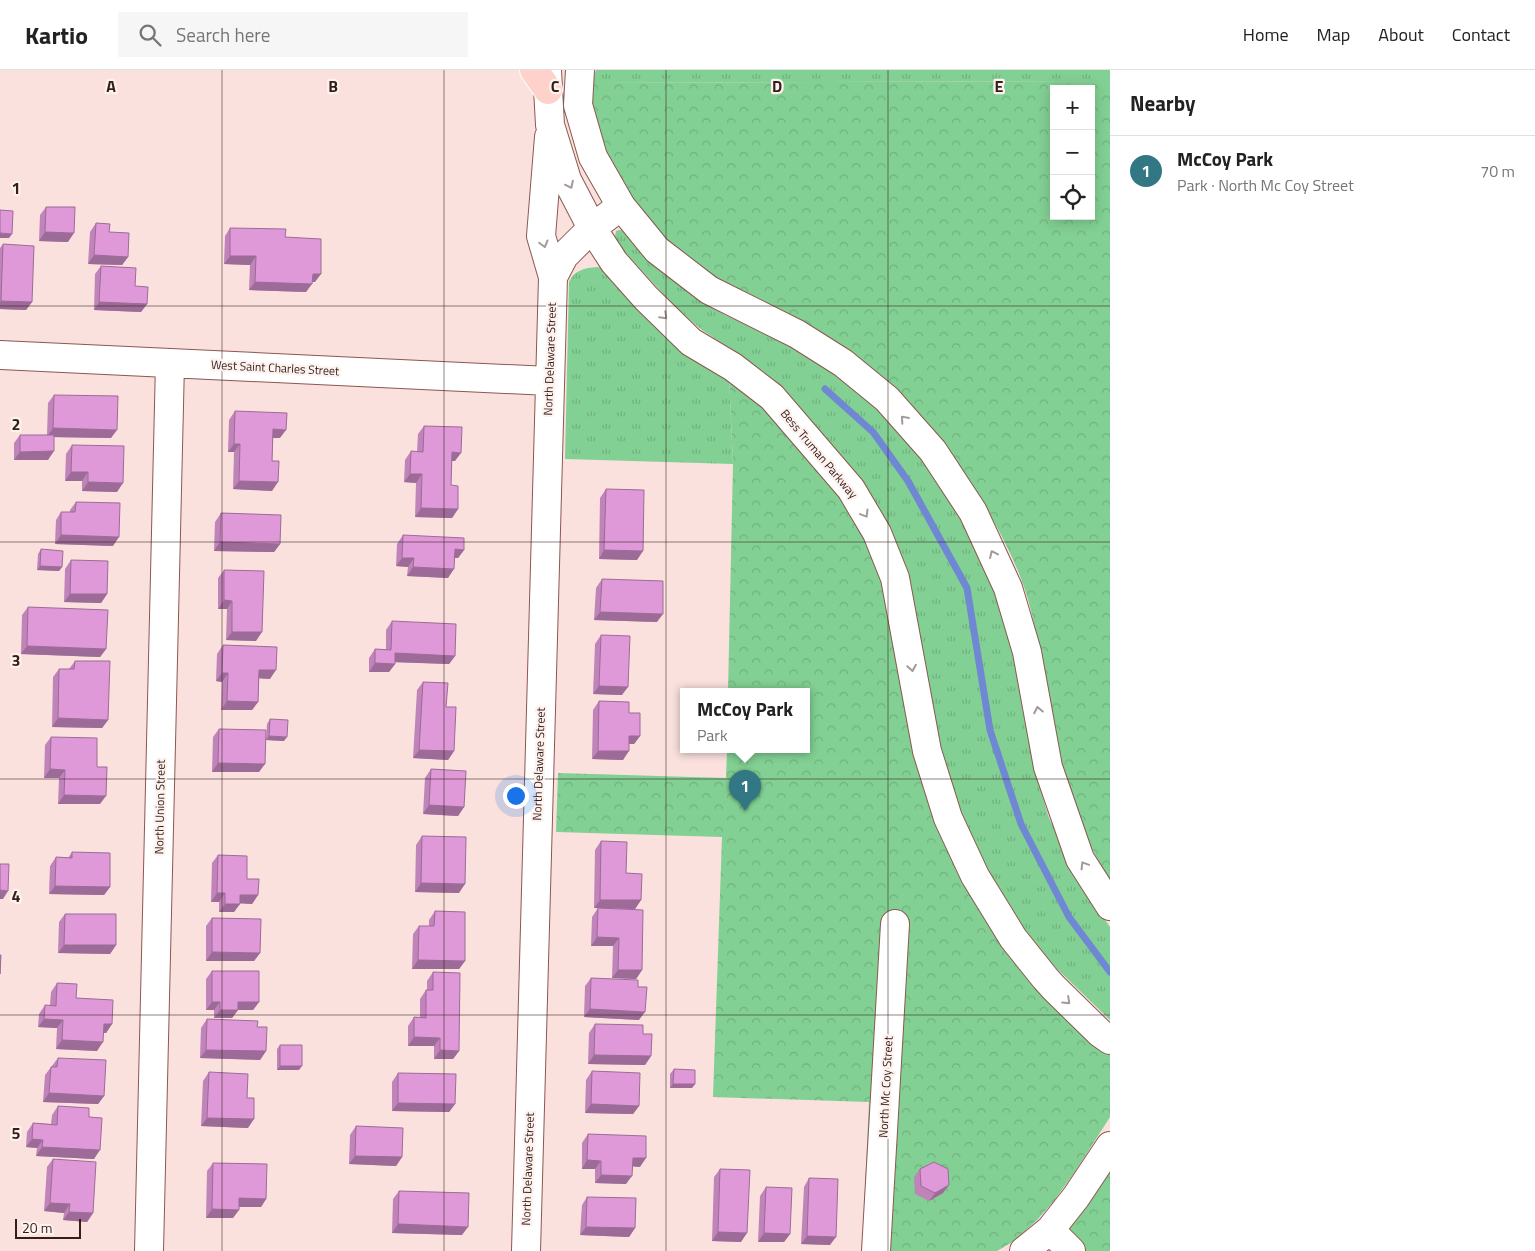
<!DOCTYPE html>
<meta charset="utf-8">
<style>
body{margin:0;font-family:"Titillium Web",sans-serif;background:#f6f6f6;color:#222}
.controls{position:absolute;right:15px;top:15px;display:grid;overflow:hidden;border-radius:0px;box-shadow:0 2px 12px #0003}
.controls button{width:45px;height:45px;display:grid;place-items:center;padding:0;border:0;border-bottom:1px solid #e0e0e0;background:#fff;color:#222;font:25px sans-serif}
.scale{position:absolute;left:15px;bottom:12px;width:66px;box-sizing:border-box;padding-left:5px;border:2px solid #331e1a;border-top:0;font-size:14px;line-height:18px;white-space:nowrap;color:#331e1a;-webkit-text-stroke:4px #fef2ef;paint-order:stroke}
.you{position:absolute;left:515px;top:725px;width:18px;height:18px;margin:-12px;border:4px solid #fff;border-radius:50%;background:#1a73e8;box-shadow:0 0 0 8px #1a73e833}
.badge{display:grid;place-items:center;width:32px;height:32px;border-radius:50%;background:#317884;color:#fff;font-size:16px;font-weight:700}
.pin{position:absolute;translate:-50% -41px;filter:drop-shadow(0 1px 2px #0008)}
.pin::after{content:'';position:absolute;top:26px;width:18px;height:15px;background:inherit;clip-path:polygon(0 0,100% 0,50% 100%)}
.popup{position:absolute;left:680px;top:618px;width:130px;height:65px;box-sizing:border-box;display:grid;place-content:center;border-radius:0px;background:#fff;filter:drop-shadow(0 1px 4px #0005);font-size:16px;white-space:nowrap;color:#767676}
.popup b{font-size:19px;color:#222}
.popup::after{content:'';position:absolute;left:50%;top:100%;margin-left:-10px;border:10px solid transparent;border-top-color:#fff}
.list{margin:0;padding:0;list-style:none}
h2{display:flex;justify-content:space-between;align-items:center;height:65px;margin:0;padding:0 20px;font-size:21px}
h2 small{font-size:16px;font-weight:400;color:#767676}
.list li{display:grid;grid-template-columns:32px 1fr auto;gap:15px;align-items:center;box-sizing:border-box;height:70px;padding:0 20px;border-top:1px solid #e0e0e0}
.list b{display:block;font-size:19px;white-space:nowrap}
.list p{margin:0;font-size:16px;white-space:nowrap;color:#767676}
.list em{font-size:16px;font-style:normal;color:#767676}
.icon{flex:none;width:28px;height:28px;fill:none;stroke:currentColor;stroke-width:2;stroke-linecap:round;stroke-linejoin:round}
.map{position:relative;flex:none;width:1110px;height:1181px;overflow:hidden}
header{display:flex;align-items:center;gap:30px;box-sizing:border-box;height:70px;padding:0 25px;background:#fff;border-bottom:1px solid #e0e0e0}
header strong{font-size:24px}
nav{display:flex;gap:28px;margin-inline-start:auto;font-size:18px}
.search{width:350px;height:45px;background:#f6f6f6;display:flex;align-items:center;gap:12px;box-sizing:border-box;padding:0 18px;border-radius:0px;color:#767676;font-size:19px}
main{display:flex}
aside{flex:1;background:#fff}
.map>svg:first-child{display:block}
</style>
<header>
<strong>Kartio</strong>
<div class="search"><svg class="icon" aria-label="search" viewBox="0 0 24 24"><circle cx="10" cy="10" r="6"/><path d="M15 15l6 6"/></svg>Search here</div>
<nav><a>Home</a><a>Map</a><a>About</a><a>Contact</a></nav>
</header>
<main>
<div class="map">
<svg width="1110" height="1181" viewBox="0 0 1110 1181">
<defs>
<pattern id="grass-tufts" width="24" height="20" patternUnits="userSpaceOnUse" patternTransform="scale(1.25)"><rect width="24" height="20" fill="#82d093"/><path d="M3 7l-1-3M5 7V3M7 7l1-3M15 17l-1-3M17 17v-4M19 17l1-3" fill="none" stroke="#71b27e"/></pattern>
<pattern id="park-crowns" width="20" height="18" patternUnits="userSpaceOnUse" patternTransform="scale(1.25)"><rect width="20" height="18" fill="#82d093"/><path d="M2 6a3 3 0 1 1 6 0M12 15a3 3 0 1 1 6 0" fill="none" stroke="#71b27e"/></pattern>
</defs>
<rect width="100%" height="100%" fill="#fae1dd"/>
<path fill="url(#grass-tufts)" d="M596 0H1110V11L592 13Z
M619 160H623L675 212 698 229 725 245 790 275 851 316 877 337 939 408 998 514 1027 641 1041 722 1049 748 1083 818 1110 857V950L1049 891 1016 848 969 774 939 693 912 522 901 491 770 312 740 285 702 260 677 239 624 181 615 166 616 161Z
M597 197 604 198 729 305 733 394 565 389 569 212C574 200 585 198 597 197Z"/>
<path fill="url(#park-crowns)" fill-rule="evenodd" d="M1110 11V812C1083 766 1065 720 1054 667 1043 616 1040 561 1022 511 1004 464 978 423 949 382L727 217 672 179 639 140 609 91 601 72 592 36V13ZM1054 19H1091V146H1054Z
M729 305 752 321 837 411 878 480 916 686 924 721 942 766 1110 981V1047L1074 1103 1053 1132 1037 1150 1014 1171 997 1181H862L869 1032 713 1027 722 767 556 762 558 703 726 708 727 680H806V622H728L733 394Z
M1110 1096V1181H1079L1068 1159Z"/>
<g fill="none" stroke-linecap="round" stroke-linejoin="round">
<path stroke="#7087d3" stroke-width="7" d="M825 319 873 362 908 411 967 518 990 660 1021 754 1069 847 1110 902"/>
<defs>
<path id="minor" d="M547 0 550 55 567 110 592 158 614 192 646 228 691 272 733 297 772 327 851 419 877 463 895 508 927 681 948 748 975 806 1013 868 1045 908 1054 918 1100 963 1110 970
M580 0 578 35 593 87 621 136 657 180 709 220 797 264 843 293 887 329 933 381 973 442 1008 518 1027 582 1048 697 1080 789 1110 836
M549 67 541 166 553 207
M0 285 549 311
M1050 1160 1071 1181
M149 1181 170 293
M526 1181 553 207 564 186 592 158 621 136
M876 1181 895 854
M1024 1181 1050 1160 1076 1127 1110 1076"/>
<path id="major" d="M534 0 548 20"/>
</defs>
<use href="#minor" stroke="#8b584f" stroke-width="30"/>
<use href="#major" stroke="#fff" stroke-width="30"/>
<use href="#minor" stroke="#fff" stroke-width="28"/>
<use href="#major" stroke="#fed1ca" stroke-width="28"/>
</g>
<path fill="#c084ba" d="M46 137 68 172 39 171 40 145Z
M96 153 128 187 122 195 88 194 90 162Z
M230 158 285 167 315 212H312L306 222 249 220 250 195 224 194 225 166Z
M3 174 32 232 26 240 0 239V178Z
M101 196 135 216 147 234 141 242 94 240 95 204Z
M54 325 111 368 54 367 48 390H14V373L20 365H47L48 333Z
M235 341 280 368H273L272 391V421L233 419 234 382H228L229 350Z
M424 356 455 391H452L451 415 458 439 452 448 415 447 416 413 404 412 405 390 411 381 417 382 418 364Z
M72 375 117 422 82 421V411H65L66 384Z
M606 419 637 490 599 489 600 428Z
M76 432 113 476 55 474 56 450 61 442H70V440Z
M221 443 280 474 274 482 214 481 215 452Z
M403 465 464 480 458 488H454L448 508 407 506 408 497 396 496 397 474Z
M41 479 62 497 59 501 37 500 38 484Z
M71 490 107 524 101 533 64 532 65 499Z
M224 500 256 571 226 570 227 539H218V508Z
M602 509 657 552 594 550 596 518Z
M28 537 106 579 100 587 21 584 22 545Z
M392 551 455 586 449 594 395 592V594L389 602H369V588L375 579 386 580V560Z
M601 565 622 625 593 624 595 574Z
M223 575 270 609 259 608 258 632 252 640H221L222 612 216 611 217 584Z
M75 591 108 650 102 658 52 657 53 607 59 599H69Z
M423 612 446 637 454 681 448 690 413 688 417 620Z
M599 631 629 643 640 666 634 674H629L623 690 592 689 593 640Z
M270 649 284 671 266 670 267 654Z
M219 659 259 702H212L213 667Z
M51 667 97 697 100 734H58L59 708H44L45 675Z
M431 699 464 737 458 746 423 744 425 708Z
M422 766 459 823 415 822 416 775Z
M601 771 626 803 641 830 635 839 594 838 595 780Z
M72 782 110 817 104 825 49 824 50 796 56 787 68 788Z
M218 785 247 809 258 825 252 834 240 833 234 842H219V832H211L212 793Z
M598 838 642 900 636 909 612 908 613 876H591L592 847Z
M435 841 465 891 459 899H412L413 864 419 856H429V850Z
M65 844 116 875 110 884 58 883 59 852Z
M212 848 260 883 254 891H206V856Z
M212 901 259 932 253 940H238L232 948H214V940H206V909Z
M433 902 459 981 453 989H434V976H408V956L414 947 420 948V929L426 920H427V911Z
M591 908 638 917 639 950 584 947 585 916Z
M57 913 112 954 106 963H103L97 981 56 979 57 958 38 957 39 944 45 935H50L51 922Z
M207 949 257 957 266 981 260 990 200 988 201 958Z
M595 954 643 964 651 986 645 995 588 994 589 963Z
M280 975 299 1000H277V979Z
M58 988 104 1026 98 1034 43 1032 45 1005Z
M674 999 695 1014 692 1018H670V1004Z
M592 1001 639 1036 633 1044 585 1043 586 1010Z
M209 1002 248 1058 201 1056 203 1011Z
M398 1003 455 1034 449 1042 392 1041V1012Z
M58 1036 89 1047 94 1089 36 1086 37 1078 26 1077 27 1062 33 1053 51 1054 52 1045Z
M356 1056 402 1087 396 1096 349 1094 350 1065Z
M588 1064 640 1097 633 1096 626 1114 595 1113V1099H582V1073Z
M53 1089 93 1143 87 1152 63 1150 64 1143 44 1141 47 1097Z
M213 1093 266 1129 261 1137H239L233 1148H206L207 1101Z
M720 1099 741 1172 712 1171 714 1107Z
M920 1099 943 1123 929 1131 915 1124 914 1107Z
M809 1108 830 1175 801 1174 804 1117Z
M766 1117 790 1164 784 1172H758L760 1126Z
M399 1121 462 1165 392 1163 393 1129Z
M587 1127 635 1158 629 1167 580 1165 582 1135Z"/>
<path fill="#9c6b97" d="M45 162 74 163 68 172 39 171Z
M0 163 12 164 9 168H0Z
M94 185 128 187 122 195 88 194Z
M230 186H256L250 195 224 194Z
M313 204H321L315 212H307Z
M255 212 312 214 306 222 249 220Z
M1 231 32 232 26 240 0 239V232Z
M99 232 147 234 141 242 94 240Z
M53 358 117 360 111 368 47 367Z
M273 359 286 360 280 368H267Z
M234 374H240L234 382H228Z
M54 381 48 390H14L20 382Z
M452 382 461 383 455 391H446Z
M71 402H88L82 411H65Z
M410 404H422L416 413 404 412Z
M239 411 278 412 272 421 233 419Z
M88 412 123 413 117 422 82 421Z
M421 438 458 439 452 448 415 447Z
M61 465 119 467 113 476 55 474Z
M220 472 280 474 274 482 214 481Z
M455 479 464 480 458 488H449Z
M604 480 643 481 637 490 599 489Z
M402 488H414L408 497 396 496Z
M40 496 62 497 59 501 37 500Z
M413 497 454 499 448 508 407 506Z
M70 524H107L101 533 64 532Z
M224 530 232 531 227 539H218Z
M600 542 663 544 657 552 594 550Z
M232 562H262L256 571 226 570Z
M27 576 106 579 100 587 21 584Z
M395 583 455 586 449 594 389 592Z
M375 593 395 594 389 602H369Z
M259 600H276L270 609 253 608Z
M222 603H228L222 612 216 611Z
M599 616 628 617 622 625 593 624Z
M227 631 258 632 252 640H221Z
M58 648 108 650 102 658 52 657Z
M269 666 287 667 284 671 266 670Z
M629 666H640L634 674H623Z
M419 680 454 681 448 690 413 688Z
M598 681H629L623 690 592 689Z
M218 693 265 694 259 702H212Z
M50 699 65 700 59 708H44Z
M64 725 106 726 100 734H58Z
M429 735 464 737 458 746 423 744Z
M421 813 465 814 459 823 415 822Z
M55 816 110 817 104 825 49 824Z
M0 820 8 821 3 829H0Z
M217 823H225L219 832H211Z
M240 825H258L252 834 234 833Z
M600 830H641L635 839 594 838Z
M225 834H240L234 842H219Z
M597 867 619 868 613 876H591Z
M64 875H116L110 884 58 883Z
M212 882 260 883 254 891H206Z
M418 890 465 891 459 899H412Z
M618 900H642L636 909 612 908Z
M212 932H220L214 940H206Z
M238 932H259L253 940H238L232 948H214L220 940Z
M590 939 645 942 639 950 584 947Z
M44 949 63 950 57 958 38 957Z
M104 954H112L106 963H98Z
M414 967 440 968 434 976H408Z
M62 970 103 972 97 981 56 979Z
M206 980 266 981 260 990 200 988Z
M440 980 459 981 453 989H434Z
M594 985 651 986 645 995 588 994Z
M280 996H302L299 1000H277Z
M673 1014H695L692 1018H670Z
M49 1023 104 1026 98 1034 43 1032Z
M398 1033 455 1034 449 1042 392 1041Z
M591 1034 639 1036 633 1044 585 1043Z
M207 1048 254 1049 248 1058 201 1056Z
M32 1069 43 1070 37 1078 26 1077Z
M42 1077 100 1080 94 1089 36 1086Z
M355 1086 402 1087 396 1096 349 1094Z
M633 1088H646L640 1097 627 1096Z
M587 1090 601 1091 595 1099H582Z
M601 1105 632 1106 626 1114 595 1113Z
M949 1115 943 1123 929 1131 935 1123Z
M239 1128 266 1129 261 1137H233Z
M50 1133 70 1134 64 1143 44 1141Z
M212 1139 239 1140 233 1148H206Z
M69 1142 93 1143 87 1152 63 1150Z
M398 1154 468 1157 462 1165 392 1163Z
M586 1157 635 1158 629 1167 580 1165Z
M718 1162 747 1163 741 1172 712 1171Z
M764 1163 790 1164 784 1172H758Z
M807 1166 836 1167 830 1175 801 1174Z"/>
<path fill="#df99d8" stroke="#9c6b97" d="M46 137H75L74 163 45 162Z
M0 140 13 141 12 164 0 163Z
M96 153 110 154 109 162 129 163 128 187 94 185Z
M230 158 286 159 285 167 321 169V204H313L312 214 255 212 256 186H230Z
M3 174 34 176 32 232 1 231Z
M101 196 136 198 135 216 148 217 147 234 99 232Z
M54 325 118 326 117 360 53 358Z
M235 341 287 343 286 360 273 359 272 391H279L278 412 239 411 240 374H234Z
M424 356 462 357 461 383 452 382 451 415 458 416V439L421 438 422 404H410L411 381 423 382Z
M20 365H54V381L20 382Z
M72 375 124 376 123 413 88 412V402H71Z
M606 419 644 420 643 481 604 480Z
M76 432 120 433 119 467 61 465V442H75Z
M221 443 281 445 280 474 220 472Z
M403 465 464 468V480L455 479 454 499 413 497 414 488H402Z
M41 479 63 481 62 497 40 496Z
M71 490 108 491 107 524H70Z
M224 500 264 501 262 562H232V531L224 530Z
M602 509 663 511V544L600 542Z
M28 537 108 540 106 579 27 576Z
M392 551 456 554 455 586 395 583V594L375 593V579L391 580Z
M601 565 630 566 628 617 599 616Z
M223 575 277 577 276 600H259L258 632 227 631 228 603H222Z
M75 591H110L108 650 58 648 59 599H74Z
M423 612 448 613 446 637H456L454 681 419 680Z
M599 631 629 632V643H640V666H629V681H598Z
M270 649 288 650 287 667 269 666Z
M219 659 266 660 265 694 218 693Z
M51 667 97 668V697H107L106 726 64 725 65 700 50 699Z
M431 699 466 701 464 737 429 735Z
M422 766 466 767 465 814 421 813Z
M601 771 627 772 626 803 642 804 641 830H600Z
M72 782 110 783V817L55 816 56 787 72 788Z
M218 785 247 786V809H259L258 825H240V834H225V823H217Z
M0 794H9L8 821 0 820Z
M598 838 643 840 642 900H618L619 868 597 867Z
M435 841 465 842V891L418 890 419 856H434Z
M65 844H116V875H64Z
M212 848 261 849 260 883 212 882Z
M0 885H1L0 904Z
M212 901H259V932H238V940H220V932H212Z
M433 902 460 903 459 981 440 980V968L414 967V947L426 948V920H433Z
M591 908 638 910V917H647L645 942 590 939Z
M57 913 77 914 76 928 113 930 112 954H104L103 972 62 970 63 950 44 949 45 935 56 936Z
M207 949 258 951 257 957H267L266 981 206 980Z
M595 954 643 955V964H652L651 986 594 985Z
M280 975H302V996H280Z
M58 988 106 990 104 1026 49 1023 51 997H57Z
M674 999 695 1000V1014H673Z
M592 1001 640 1003 639 1036 591 1034Z
M209 1002 248 1004 247 1028H254V1049L207 1048Z
M398 1003 456 1004 455 1034 398 1033Z
M58 1036 89 1038V1047L102 1048 100 1080 42 1077 43 1070 32 1069 33 1053 57 1055Z
M356 1056 403 1058 402 1087 355 1086Z
M588 1064 646 1066V1088H633L632 1106 601 1105V1091L587 1090Z
M53 1089 96 1092 93 1143 69 1142 70 1134 50 1133Z
M934 1092 948 1099 949 1115 935 1123 921 1116 920 1099Z
M213 1093 267 1094 266 1129 239 1128V1140L212 1139Z
M720 1099 750 1100 747 1163 718 1162Z
M809 1108 838 1109 836 1167 807 1166Z
M766 1117 792 1118 790 1164 764 1163Z
M399 1121 469 1123 468 1157 398 1154Z
M587 1127 636 1128 635 1158 586 1157Z"/>
<defs><path id="oneway-chevron" d="M-2-3.5L2.5 0L-2 3.5" fill="none" stroke-width="1.6" stroke-linecap="round" stroke-linejoin="round" transform="scale(1.25)"/></defs>
<g stroke="#a39a98">
<use href="#oneway-chevron" transform="translate(570 115) rotate(64)"/>
<use href="#oneway-chevron" transform="translate(544 174) rotate(75)"/>
<use href="#oneway-chevron" transform="translate(664 246) rotate(45)"/>
<use href="#oneway-chevron" transform="translate(904 349) rotate(-131)"/>
<use href="#oneway-chevron" transform="translate(865 444) rotate(59)"/>
<use href="#oneway-chevron" transform="translate(993 484) rotate(-115)"/>
<use href="#oneway-chevron" transform="translate(912 598) rotate(80)"/>
<use href="#oneway-chevron" transform="translate(1038 640) rotate(-101)"/>
<use href="#oneway-chevron" transform="translate(1084 795) rotate(-121)"/>
<use href="#oneway-chevron" transform="translate(1067 931) rotate(43)"/>
</g>
<path fill="none" stroke="#331e1a" stroke-width="1" stroke-opacity="0.55" d="M222 0V1181M444 0V1181M666 0V1181M888 0V1181M0 236H1110M0 472H1110M0 709H1110M0 945H1110"/>
<g text-anchor="middle" stroke-width="4.5" stroke-linejoin="round" paint-order="stroke">
<g font-size="12" fill="#331e1a" stroke="#fef2ef">
<text transform="translate(550 289) rotate(-88)" y="4">North Delaware Street</text>
<text transform="translate(275 298) rotate(3)" y="4">West Saint Charles Street</text>
<text transform="translate(819 384) rotate(50)" y="4">Bess Truman Parkway</text>
<text transform="translate(539 694) rotate(-88)" y="4">North Delaware Street</text>
<text transform="translate(160 737) rotate(-89)" y="4">North Union Street</text>
<text transform="translate(886 1017) rotate(-87)" y="4">North Mc Coy Street</text>
<text transform="translate(528 1099) rotate(-88)" y="4">North Delaware Street</text>
</g>
</g>
<g font-size="16" text-anchor="middle" font-weight="bold" fill="#331e1a" stroke="#fef2ef" stroke-width="4.5" stroke-linejoin="round" paint-order="stroke">
<text x="111" y="22">A</text>
<text x="333" y="22">B</text>
<text x="555" y="22">C</text>
<text x="777" y="22">D</text>
<text x="999" y="22">E</text>
<text x="16" y="124">1</text>
<text x="16" y="360">2</text>
<text x="16" y="596">3</text>
<text x="16" y="832">4</text>
<text x="16" y="1069">5</text>
</g>
</svg>
<div class="controls">
<button>+</button>
<button>−</button>
<button><svg class="icon" aria-label="locate" viewBox="0 0 24 24"><circle cx="12" cy="12" r="6"/><path d="M12 2v4M12 18v4M2 12h4M18 12h4"/></svg></button>
</div>
<div class="scale">20 m</div>
<div class="you"></div>
<div class="pin badge" style="left:745px;top:741px">1</div>
<div class="popup"><b>McCoy Park</b>Park</div>
</div>
<aside>
<h2>Nearby<small></small></h2>
<ul class="list">
<li><span class="badge">1</span><div><b>McCoy Park</b><p>Park · North Mc Coy Street</p></div><em>70 m</em></li>
</ul>
</aside>
</main>
